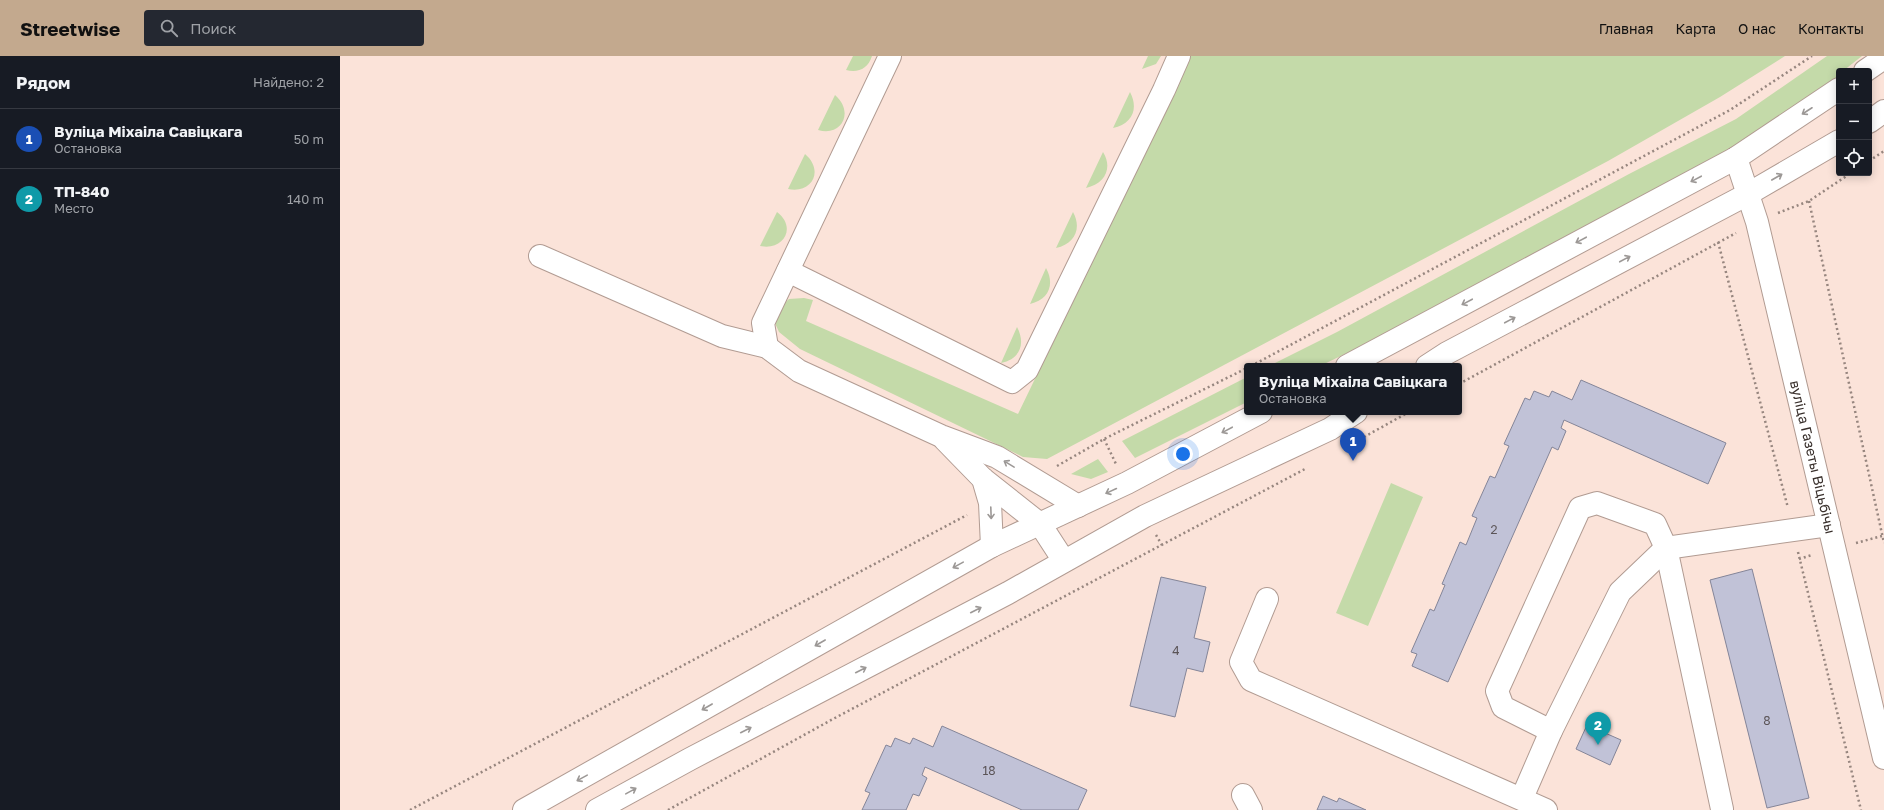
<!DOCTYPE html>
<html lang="ru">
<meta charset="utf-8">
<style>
body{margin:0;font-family:"Golos Text",sans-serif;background:#242831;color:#f1f3f6}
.controls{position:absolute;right:12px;top:12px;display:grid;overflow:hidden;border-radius:4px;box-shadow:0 2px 10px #0003}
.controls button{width:36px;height:36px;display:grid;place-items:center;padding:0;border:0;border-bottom:1px solid #363941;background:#171b24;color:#f1f3f6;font:20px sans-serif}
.you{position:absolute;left:843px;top:398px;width:14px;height:14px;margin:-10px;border:3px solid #fff;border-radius:50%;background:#1a73e8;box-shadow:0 0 0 6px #1a73e833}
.badge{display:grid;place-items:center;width:26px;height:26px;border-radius:50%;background:#c3a98e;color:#fff;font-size:13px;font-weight:700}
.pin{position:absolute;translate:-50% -33px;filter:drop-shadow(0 1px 2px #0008)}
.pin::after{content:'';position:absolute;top:21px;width:14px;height:12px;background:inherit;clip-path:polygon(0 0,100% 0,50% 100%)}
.popup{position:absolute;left:904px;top:307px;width:218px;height:52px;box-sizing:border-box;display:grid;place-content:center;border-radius:4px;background:#171b24;filter:drop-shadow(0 1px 3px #0005);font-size:13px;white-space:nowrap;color:#9ea1a6}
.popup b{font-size:15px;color:#f1f3f6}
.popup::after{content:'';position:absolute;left:50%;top:100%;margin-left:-8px;border:8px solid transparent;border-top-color:#171b24}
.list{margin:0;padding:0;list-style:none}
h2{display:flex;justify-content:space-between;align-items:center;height:52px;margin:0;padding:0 16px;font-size:17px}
h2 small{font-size:13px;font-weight:400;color:#9ea1a6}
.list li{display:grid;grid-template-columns:26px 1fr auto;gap:12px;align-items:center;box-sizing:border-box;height:60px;padding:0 16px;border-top:1px solid #363941}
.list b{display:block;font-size:15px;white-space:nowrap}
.list p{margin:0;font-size:13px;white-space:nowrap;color:#9ea1a6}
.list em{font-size:13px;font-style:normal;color:#9ea1a6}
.icon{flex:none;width:22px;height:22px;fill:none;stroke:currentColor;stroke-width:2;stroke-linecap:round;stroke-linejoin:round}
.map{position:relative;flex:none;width:1544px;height:754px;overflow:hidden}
header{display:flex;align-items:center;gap:24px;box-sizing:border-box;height:56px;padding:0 20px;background:#c3a98e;color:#111}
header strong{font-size:19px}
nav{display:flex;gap:22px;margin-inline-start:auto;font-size:14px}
.search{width:280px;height:36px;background:#242831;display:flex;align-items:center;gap:10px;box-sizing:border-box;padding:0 14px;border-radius:4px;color:#9ea1a6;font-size:15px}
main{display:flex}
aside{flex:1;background:#171b24}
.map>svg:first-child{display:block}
</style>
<header>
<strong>Streetwise</strong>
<div class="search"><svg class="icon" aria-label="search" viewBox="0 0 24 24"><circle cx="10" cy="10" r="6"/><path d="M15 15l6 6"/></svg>Поиск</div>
<nav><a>Главная</a><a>Карта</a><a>О нас</a><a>Контакты</a></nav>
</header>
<main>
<aside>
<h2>Рядом<small>Найдено: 2</small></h2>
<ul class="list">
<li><span class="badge" style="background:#1a4fb4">1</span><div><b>Вуліца Міхаіла Савіцкага</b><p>Остановка</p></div><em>50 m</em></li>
<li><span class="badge" style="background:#0f9aa8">2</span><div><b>ТП-840</b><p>Место</p></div><em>140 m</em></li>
</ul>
</aside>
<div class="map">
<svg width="1544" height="754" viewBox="0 0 1544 754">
<rect width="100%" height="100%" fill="#fbe3d9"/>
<path fill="#c4daa9" d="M513 0H532C528 13 518 17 506 14Z
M808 0H821L816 8 802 13Z
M851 0H1445L1380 41 1268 105 707 403 683 401 460 293 439 276 434 265 439 252 449 243 464 242 473 244 466 265 678 358Z
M1487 0H1522L1503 15H1499V19L1473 40 1408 83 1009 296 980 310H929L997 276 1289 118 1396 63Z
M790 36C799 53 792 68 773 72Z
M495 39C514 55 503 81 478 74Z
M763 96C773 112 765 128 746 132Z
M465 98C484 114 473 138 448 133Z
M437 156C457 171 444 195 420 190Z
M733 156C742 172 735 188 716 192Z
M706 212C715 228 709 244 690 248Z
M677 271C686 288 680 303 661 307Z
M907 321V346L795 402 782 385Z
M758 403 768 416 751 423 731 418Z
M1051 427 1083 441 1028 570 996 557Z"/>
<path fill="#c1c2d7" stroke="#848598" d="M1241 324 1386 387 1368 428 1224 364 1221 372 1226 375 1218 394 1212 391 1108 626 1072 610 1077 598 1071 596 1090 553 1094 555 1105 529 1102 528 1120 486 1126 489 1137 462 1132 460 1150 420 1155 422 1169 390 1164 388 1185 342 1190 344 1194 335 1209 341 1212 335 1232 344Z
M1412 513 1469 742 1427 752 1370 524Z
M821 521 866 531 854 582 870 586 863 616 847 612 835 661 790 650Z
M1247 669 1281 684 1270 709 1236 693Z
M602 670 747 734 738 754H682L585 711 582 719 587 722 579 740 573 738 566 754H522L530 737 525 735 546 689 551 691 555 682 570 688 573 682 593 691Z
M983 740 997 746 999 742 1026 754H977Z"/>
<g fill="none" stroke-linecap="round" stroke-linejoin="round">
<defs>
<g id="minor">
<path id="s1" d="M1396 102 1417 166 1544 702"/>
<path d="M200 200 382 280 427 291 459 315 601 380 657 401 738 450"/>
<path d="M448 215 672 326 687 314 824 34 839 0"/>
<path d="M427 291 423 267 550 0"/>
<path d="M605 384 643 423 650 447 652 490"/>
<path d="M643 423 700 468"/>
<path d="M927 543 901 606 911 624 1206 754"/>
<path d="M1211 675 1163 651 1157 635 1240 452 1257 447 1315 468 1326 492 1382 753"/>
<path d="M903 739 911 754"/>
<path d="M1182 742 1211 675 1280 536 1326 492 1489 469"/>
</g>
<path id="major" d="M1525 15 1544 2
M1529 66 1544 55
M1007 310 1396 102 1499 33
M1087 310 1107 297 1408 138 1499 85
M700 468 724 505
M184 754 652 490 787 427 921 356
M257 754 350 703 668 537 805 460 990 373 1016 356"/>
</defs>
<use href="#minor" stroke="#b19b92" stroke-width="24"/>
<use href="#major" stroke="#b19b92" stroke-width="24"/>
<path stroke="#97867f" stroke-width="2.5" stroke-dasharray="2 3" stroke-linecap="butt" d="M1529 105 1544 95
M1469 145 1544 487
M1438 157 1469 145 1511 117
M1378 186 1448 452
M911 310 1390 54 1472 0
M1119 328 1396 177
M1024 381 1069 356
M764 383 776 408
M717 410 764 383 907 312
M816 479 822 489
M1516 487 1542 480
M1458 496 1521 754
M1459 503 1472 499
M70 754 627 459
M328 754 493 663 965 413"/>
<use href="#minor" stroke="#fff" stroke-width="22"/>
<use href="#major" stroke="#fff" stroke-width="22"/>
</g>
<defs><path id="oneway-shaft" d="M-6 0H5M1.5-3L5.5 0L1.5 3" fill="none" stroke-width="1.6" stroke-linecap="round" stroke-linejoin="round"/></defs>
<g stroke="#9c9896">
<use href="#oneway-shaft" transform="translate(1467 55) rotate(147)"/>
<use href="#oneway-shaft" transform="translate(1437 121) rotate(-30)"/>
<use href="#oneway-shaft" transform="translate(1356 123) rotate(152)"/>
<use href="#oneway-shaft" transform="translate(1241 184) rotate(152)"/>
<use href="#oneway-shaft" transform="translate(1285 203) rotate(-28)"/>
<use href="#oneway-shaft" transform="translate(1127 246) rotate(152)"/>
<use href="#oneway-shaft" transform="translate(1170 264) rotate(-28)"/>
<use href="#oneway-shaft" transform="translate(887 374) rotate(152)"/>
<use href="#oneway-shaft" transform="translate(669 408) rotate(-149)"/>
<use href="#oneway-shaft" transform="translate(771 435) rotate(155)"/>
<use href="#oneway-shaft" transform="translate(651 457) rotate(88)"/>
<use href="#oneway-shaft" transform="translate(618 509) rotate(151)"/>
<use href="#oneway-shaft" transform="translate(636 554) rotate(-27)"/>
<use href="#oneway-shaft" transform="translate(480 587) rotate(150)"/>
<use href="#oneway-shaft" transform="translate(521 614) rotate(-27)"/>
<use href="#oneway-shaft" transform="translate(367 651) rotate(150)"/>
<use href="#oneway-shaft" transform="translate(406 674) rotate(-27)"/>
<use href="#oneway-shaft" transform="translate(242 722) rotate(151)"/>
<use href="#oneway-shaft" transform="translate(291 735) rotate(-29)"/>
</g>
<g text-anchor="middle" stroke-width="4" stroke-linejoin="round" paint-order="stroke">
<g font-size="12" fill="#5b5457">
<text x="1154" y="478">2</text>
<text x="836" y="599">4</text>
<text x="1427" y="669">8</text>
<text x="649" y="719">18</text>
</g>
<g font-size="14" fill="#39302c" stroke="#fff">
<text dy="5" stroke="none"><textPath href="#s1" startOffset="309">вуліца Газеты Віцьбічы</textPath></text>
</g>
</g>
</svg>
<div class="controls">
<button>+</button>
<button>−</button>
<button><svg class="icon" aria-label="locate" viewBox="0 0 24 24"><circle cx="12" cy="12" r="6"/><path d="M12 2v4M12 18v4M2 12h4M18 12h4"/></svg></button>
</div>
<div class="you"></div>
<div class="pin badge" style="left:1013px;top:405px;background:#1a4fb4">1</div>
<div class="popup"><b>Вуліца Міхаіла Савіцкага</b>Остановка</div>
<div class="pin badge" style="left:1258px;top:689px;background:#0f9aa8">2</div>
</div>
</main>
